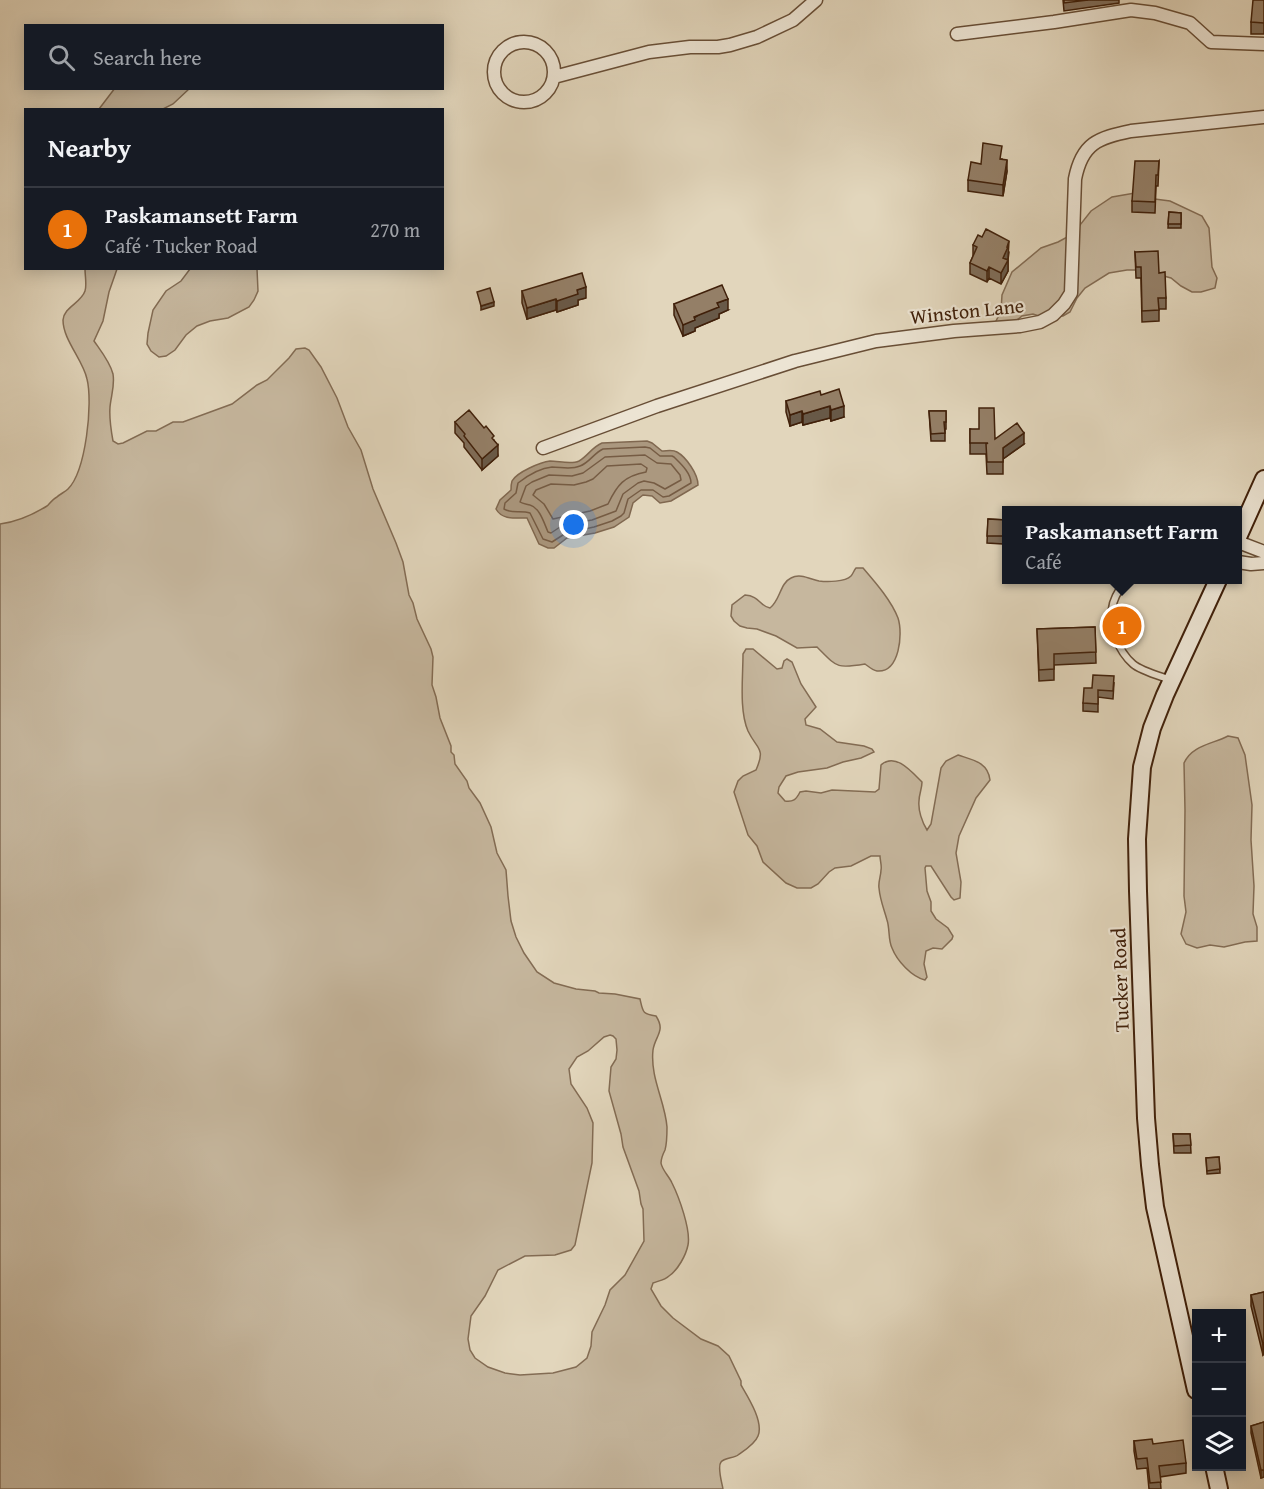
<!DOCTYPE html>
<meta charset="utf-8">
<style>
body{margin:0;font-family:"Gentium Book Plus",serif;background:#20242c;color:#f1f3f6}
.controls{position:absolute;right:18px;bottom:18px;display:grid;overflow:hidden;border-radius:0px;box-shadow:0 3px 15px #0003}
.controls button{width:54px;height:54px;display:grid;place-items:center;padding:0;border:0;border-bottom:2px solid #363941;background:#171b24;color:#f1f3f6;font:30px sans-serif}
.you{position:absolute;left:574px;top:525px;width:21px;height:21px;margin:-15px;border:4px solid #fff;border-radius:50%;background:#1a73e8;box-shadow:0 0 0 9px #1a73e833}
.badge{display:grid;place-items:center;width:39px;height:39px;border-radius:50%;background:#c59692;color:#fff;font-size:20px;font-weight:700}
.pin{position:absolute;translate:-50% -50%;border:3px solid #fff;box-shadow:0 2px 6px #0006}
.popup{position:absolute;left:1002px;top:506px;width:240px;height:78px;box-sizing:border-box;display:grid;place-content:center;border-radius:0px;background:#171b24;filter:drop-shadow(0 2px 4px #0005);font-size:20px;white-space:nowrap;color:#9ea1a6}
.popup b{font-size:22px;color:#f1f3f6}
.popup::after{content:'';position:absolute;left:50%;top:100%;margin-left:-12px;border:12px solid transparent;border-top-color:#171b24}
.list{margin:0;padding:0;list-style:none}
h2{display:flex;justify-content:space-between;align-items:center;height:78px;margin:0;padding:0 24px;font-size:26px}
h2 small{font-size:20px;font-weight:400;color:#9ea1a6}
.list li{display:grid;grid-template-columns:39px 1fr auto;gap:18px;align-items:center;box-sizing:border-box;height:84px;padding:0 24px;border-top:2px solid #363941}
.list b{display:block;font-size:22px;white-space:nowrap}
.list p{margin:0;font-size:20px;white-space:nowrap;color:#9ea1a6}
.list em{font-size:20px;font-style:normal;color:#9ea1a6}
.icon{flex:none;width:33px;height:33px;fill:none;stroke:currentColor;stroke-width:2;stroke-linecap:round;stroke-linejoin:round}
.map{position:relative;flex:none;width:1264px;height:1489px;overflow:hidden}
.search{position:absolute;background:#171b24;box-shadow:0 3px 15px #0003;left:24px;top:24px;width:420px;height:66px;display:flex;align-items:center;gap:15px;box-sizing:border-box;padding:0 21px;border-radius:0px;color:#9ea1a6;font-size:22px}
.panel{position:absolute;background:#171b24;box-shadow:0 3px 15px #0003;left:24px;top:108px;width:420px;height:162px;border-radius:0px}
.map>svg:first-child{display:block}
</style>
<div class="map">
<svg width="1264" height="1489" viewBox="0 0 1264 1489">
<rect width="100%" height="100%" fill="#e2d6bc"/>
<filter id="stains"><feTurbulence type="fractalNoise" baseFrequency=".00333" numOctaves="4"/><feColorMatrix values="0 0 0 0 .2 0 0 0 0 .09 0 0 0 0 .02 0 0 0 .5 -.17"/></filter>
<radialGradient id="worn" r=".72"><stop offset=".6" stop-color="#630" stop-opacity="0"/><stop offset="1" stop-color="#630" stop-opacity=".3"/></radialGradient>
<path fill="#c6b79e" stroke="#836c54" stroke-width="1.5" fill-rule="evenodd" d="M115 88H189V89L173 104 163 109H99Z
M1135 193 1147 198 1170 201 1202 216 1209 228 1212 267 1217 278 1215 288 1201 292H1192L1181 286 1171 278 1142 270H1127L1109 273 1085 288 1077 298 1070 312 1063 316 1042 317 1033 314 1022 316 1005 330 995 323 1001 311 1002 295 1012 272 1041 248 1058 242 1073 234 1091 211 1112 197Z
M85 269H117L109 292 103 321 94 341C101 351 110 362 113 374 115 386 111 396 110 407 109 419 111 430 113 441L118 444 123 443 147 431H156L173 422H183L232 404 257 385 267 380 289 358 296 349 305 348 309 350 321 367 337 398 348 427 361 450 373 489 396 543 403 562 409 595 413 603 417 619 431 649 433 657 432 685 436 697 440 718 451 746V752L454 755 455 764 467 781 469 788 480 803 491 827 497 853 506 870 508 896 511 921 516 937 524 953 537 972 554 983 576 989 595 991 599 993 615 994 640 999C643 1012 642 1014 656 1016 666 1031 655 1036 653 1050 650 1078 665 1101 667 1127 667 1134 667 1143 665 1150 663 1154 661 1158 661 1163 662 1170 669 1176 672 1183 679 1197 691 1230 688 1245 686 1255 678 1270 669 1276 665 1280 658 1281 653 1283L651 1289 661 1306 673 1318 701 1339 718 1346 729 1356 741 1381V1385C748 1397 764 1422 758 1436 755 1444 745 1450 738 1455 734 1458 724 1458 721 1462 717 1467 722 1483 723 1489H0V524C16 522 34 514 47 506 50 503 53 499 57 497 60 494 65 492 68 489 86 471 93 403 87 379 83 360 63 340 63 320 64 307 81 303 85 291 87 285 85 276 85 269ZM610 1035 613 1036 616 1039 617 1050 616 1059 611 1067 609 1091 621 1134 623 1147 639 1191 641 1204 643 1209 644 1241 625 1275 610 1290 605 1305 592 1332 591 1346 587 1358 576 1367 553 1373 520 1375 505 1373 488 1367 475 1358 470 1350 468 1339 471 1316 485 1296 498 1270 525 1256 555 1255 571 1250 575 1245 592 1163 593 1123 587 1108 571 1084 569 1069 577 1057 588 1051 604 1037Z
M190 269H257L258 291 254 300 249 307 228 318 210 321 197 326 186 335 175 350 166 356 159 357 151 351 147 344 148 333 153 310 166 291 181 281Z
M856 568H863C875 582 891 600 898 618 903 633 900 673 877 671 872 670 868 666 865 664 836 669 837 667 817 647L797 648 776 636 757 629 747 628 740 626 734 621 731 616 732 605 745 595C760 596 759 606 770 608 780 601 780 583 791 578 800 573 810 579 819 581 827 582 845 582 851 576 853 574 854 570 856 568Z
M746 649H753L777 669 782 668 784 661 787 659 792 662 801 684 816 707 805 719 806 725 820 729 837 742 864 746 872 749 874 752 861 758 843 762 827 768 798 772 786 776 779 787 778 793 785 801C793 802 796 800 800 792L806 791 821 793 832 790 875 792 879 789 881 765C895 752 911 771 922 782 922 789 919 794 919 801 918 810 922 822 927 830L931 824 941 768 946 761 958 755C973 760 988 762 990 780L976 798 959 836 956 853 961 882 960 898 954 900 951 897 931 866H926L925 868 927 891 931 902V911L936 919 948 928 953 936 952 939 942 949 933 948 926 951 924 964 927 977 925 980C912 977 897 961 892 948 888 940 890 929 887 920 884 909 880 900 879 888 878 882 881 876 881 870 882 866 880 860 880 856H871L851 866 835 868 829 872 818 884 811 888H797L786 883 763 862 757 846 748 835 734 792 738 781 743 776 756 770C766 747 757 750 748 731 739 710 743 678 743 654Z
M1228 736 1238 738 1245 755 1252 805 1251 840 1254 886 1253 914 1257 927V941L1245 942 1224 947 1210 945 1197 948 1186 944 1181 934 1186 912 1184 896 1185 810 1184 763C1192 745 1213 744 1228 736Z"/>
<path fill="#ab987f" stroke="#806850" stroke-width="1.5" d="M647 441 652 443 662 451C667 451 672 449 677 452 686 457 698 474 698 485L671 501 660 503 652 496 643 495 633 503 629 517 614 527 595 533 567 538 554 548H548L539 544 527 518C515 518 502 520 496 509L500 500 511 490C511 487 511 484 512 481 517 472 541 462 550 461 559 461 571 465 579 461 588 456 592 447 602 443Z"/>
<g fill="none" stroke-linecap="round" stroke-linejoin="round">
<path stroke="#765c44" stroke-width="1.5" d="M645 447 650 448 660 456H672L674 457C681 464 691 473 691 483L669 496 663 497 653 490H641L628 499 624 513 621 516 612 521 594 527 566 533 552 542 543 539 530 513C521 510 512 514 504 509L505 503 516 493 518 483C527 476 540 468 552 467 561 467 571 470 580 466 589 463 594 453 603 449Z
M645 455 657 463 671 464 680 475 681 480 665 489 654 483 644 481 638 483 623 494 616 511 592 520 563 525 551 533 548 532C544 523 540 508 530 505 527 504 523 504 520 502L526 486 532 482 549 475 572 476 583 473 605 457Z
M641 464 647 468 646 472C624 476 617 485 608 504L590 511 553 519 544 504 533 495 536 490 551 484 574 485 586 482 593 479 607 466Z"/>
<defs>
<path id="lane" d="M1126 580C1120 588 1113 598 1112 609 1110 628 1118 651 1133 664 1141 671 1160 676 1171 680"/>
<path id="street" d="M957 34 1054 22 1131 10 1155 13 1190 23 1211 42 1264 44
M494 72a30 30 0 1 1 60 0a30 30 0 1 1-60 0Z
M554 77 649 52 690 47H718L730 45 757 37 793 20 816 0
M543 448 657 406 795 361 876 341 954 331 1020 326 1040 322 1053 315 1064 304 1071 293 1075 179C1082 143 1098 138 1131 131L1264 117
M1238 542 1264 552
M1238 562 1251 564 1264 563"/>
<path id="secondary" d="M1238 537 1264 479
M1196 1390 1155 1207 1150 1165 1146 1118 1138 891 1137 839 1142 767 1152 728 1165 695 1218 580
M1214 1466 1219 1489"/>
</defs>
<use href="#lane" stroke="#684e36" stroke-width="9"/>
<use href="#street" stroke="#684e36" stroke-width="15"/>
<use href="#secondary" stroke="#40200a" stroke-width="20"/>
<use href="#lane" stroke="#ece4d3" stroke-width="6"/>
<use href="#street" stroke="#ece4d3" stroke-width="12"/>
<use href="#secondary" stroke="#ece4d3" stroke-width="16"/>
</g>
<path fill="#7f6d59" stroke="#40200a" stroke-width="1.5" d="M1063 0H1119V3L1064 11Z
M1264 0V34H1251V22Z
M1002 159 1007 171 1003 196 968 191V180L981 164Z
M1159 161 1158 186H1156L1155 213 1132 212V201Z
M1169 212 1181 213V228H1168Z
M973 245 1009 252 1008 260V271L1001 284 989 278 987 282 970 274V263L973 256Z
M1135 252 1159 273 1166 298V309H1159V321L1142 322 1141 278H1136Z
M522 291 586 298 578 300V305L557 312 556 310 527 319 522 303Z
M674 304 728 310 719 314V318L695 328V331L683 336 674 315Z
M821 395 844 417 831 421 830 418 803 425 802 422 790 426 786 412V401Z
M929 411H946V429H945V441H931Z
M455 422 494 440 498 456 482 470 464 447V443L455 433Z
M970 429 995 439 1024 444 1003 459V474H987L986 454H970Z
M988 519 1006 520V546H1003V544L987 543Z
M1095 627 1096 663 1054 665V680L1039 681 1037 629Z
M1114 683 1113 699 1098 697V712L1083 711V703L1092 688Z
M1173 1134H1190L1191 1153H1174Z
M1219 1157 1220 1173 1207 1174 1206 1158Z
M1264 1292V1354L1263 1355 1251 1306V1295Z
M1264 1422V1477L1261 1478 1251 1433V1426Z
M1134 1441 1153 1444 1186 1463V1473L1160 1477 1161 1489H1149L1147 1468 1137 1469 1134 1451Z"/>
<path fill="#685948" stroke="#40200a" stroke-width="1.5" d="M1007 160V171L1003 196V185Z
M1009 241 1008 258 1003 269V258Z
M1008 260V271L1001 284V273Z
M989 267V278L987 282V271Z
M586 287V298L578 300V305L557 312V301L577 290Z
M556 299V310L527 319V308Z
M728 299V310L719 314V318L695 328V331L683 336V325L717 303Z
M494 302V306L481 310V306Z
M830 406V418L803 425V414Z
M844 406V417L831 421V410Z
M802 411V422L790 426V415Z
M1024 433V444L1003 459V448Z
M498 445V456L482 470V459Z
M1264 1343V1354L1263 1355V1344Z
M1261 1470H1264V1477L1261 1478Z"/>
<path fill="#947f67" stroke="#40200a" stroke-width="1.5" d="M1064 0H1088L1064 3Z
M1253 0H1264V23L1251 22Z
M983 143 1002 146 1000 159 1007 160 1003 185 968 180 971 162 981 164Z
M1135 161H1159L1158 175H1156L1155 202 1132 201Z
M1169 212 1181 213V224H1168Z
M986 229 1009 241 1007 247H1008L1003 258 1008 260 1001 273 989 267 987 271 970 263 977 247 973 245 978 235 982 237Z
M1158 251 1159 273 1165 272 1166 298H1158L1159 310 1142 311 1141 267H1136L1135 252Z
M582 273 586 287 577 290 578 294 557 301 556 299 527 308 522 291Z
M722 285 728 299 717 303 719 307 694 317 695 320 683 325 674 304Z
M490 288 494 302 481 306 477 292Z
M839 389 844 406 831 410 830 406 803 414 802 411 790 415 786 401 820 391 821 395Z
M979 408H994L995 439 1017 423 1024 433 1003 448V462H987L986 444 988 443H970V429H979Z
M469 410 484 428 486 426 494 436 492 438 498 445 482 459 464 436 465 434 455 422Z
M929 411H946V422H944L945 433 931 434Z
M988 519 1006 520V538H1003V536H987Z
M1095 627 1096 652 1054 654V669L1039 670 1037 629Z
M1093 675 1114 676 1113 691 1098 690V704L1083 703 1084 688H1092Z
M1173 1134H1190L1191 1145 1174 1146Z
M1219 1157 1220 1169 1207 1171 1206 1158Z
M1264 1292V1343L1263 1344 1251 1295Z
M1264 1422V1470H1261L1251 1426Z
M1152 1439 1153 1444 1183 1440 1186 1463 1159 1466 1161 1482 1150 1483 1147 1458 1137 1459 1134 1441Z"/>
<g text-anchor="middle" stroke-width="4.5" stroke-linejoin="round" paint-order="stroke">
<g font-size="20" fill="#40200a" stroke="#ece4d3">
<text transform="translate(967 311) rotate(-6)" y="7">Winston Lane</text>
<text transform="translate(1120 980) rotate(-92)" y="7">Tucker Road</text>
</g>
</g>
<rect width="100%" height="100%" filter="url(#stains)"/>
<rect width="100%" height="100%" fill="url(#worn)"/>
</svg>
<div class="controls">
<button>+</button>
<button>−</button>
<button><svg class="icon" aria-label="layers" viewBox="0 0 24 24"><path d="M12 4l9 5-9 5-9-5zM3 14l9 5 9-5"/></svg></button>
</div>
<div class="you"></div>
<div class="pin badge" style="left:1122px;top:626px;background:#e8710a">1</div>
<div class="popup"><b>Paskamansett Farm</b>Café</div>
<div class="search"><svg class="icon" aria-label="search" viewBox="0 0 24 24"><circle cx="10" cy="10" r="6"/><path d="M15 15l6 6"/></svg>Search here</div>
<section class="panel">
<h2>Nearby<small></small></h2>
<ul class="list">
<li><span class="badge" style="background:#e8710a">1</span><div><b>Paskamansett Farm</b><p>Café · Tucker Road</p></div><em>270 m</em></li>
</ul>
</section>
</div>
